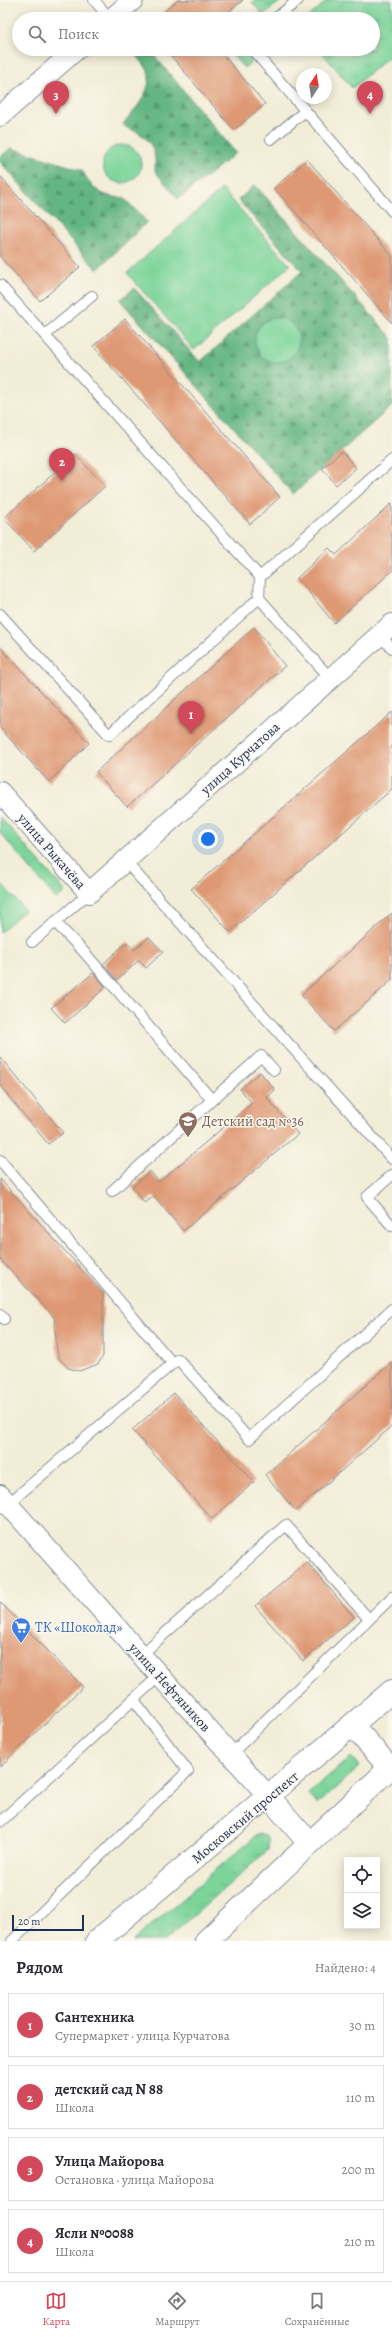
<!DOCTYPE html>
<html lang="ru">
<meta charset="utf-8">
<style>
body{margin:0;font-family:Alegreya,serif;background:#f7f7f7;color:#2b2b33}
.controls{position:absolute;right:12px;bottom:12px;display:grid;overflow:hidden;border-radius:0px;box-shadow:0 2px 10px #0003}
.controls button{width:36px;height:36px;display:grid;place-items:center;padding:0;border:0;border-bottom:1px solid #e1e1e2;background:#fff;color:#2b2b33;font:20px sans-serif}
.compass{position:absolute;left:296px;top:68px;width:36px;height:36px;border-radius:50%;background:#fff;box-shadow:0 2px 10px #0003;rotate:12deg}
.scale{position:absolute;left:12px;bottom:10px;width:72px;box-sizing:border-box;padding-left:4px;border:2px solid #1b2f5e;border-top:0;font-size:11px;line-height:14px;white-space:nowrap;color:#1b2f5e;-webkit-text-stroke:3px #fbf7ec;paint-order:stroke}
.you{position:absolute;left:208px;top:839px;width:14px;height:14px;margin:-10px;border:3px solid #fff;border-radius:50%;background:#1a73e8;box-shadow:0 0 0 6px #1a73e833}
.badge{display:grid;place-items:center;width:26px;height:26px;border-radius:50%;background:#d1495b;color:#fff;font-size:13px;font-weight:700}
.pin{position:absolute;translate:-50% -33px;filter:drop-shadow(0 1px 2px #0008)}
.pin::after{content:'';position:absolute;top:21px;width:14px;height:12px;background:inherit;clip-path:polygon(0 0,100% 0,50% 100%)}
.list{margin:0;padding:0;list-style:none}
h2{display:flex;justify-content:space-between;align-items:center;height:52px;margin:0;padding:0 16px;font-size:17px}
h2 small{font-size:13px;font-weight:400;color:#7c7c81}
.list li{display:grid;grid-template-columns:26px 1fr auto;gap:12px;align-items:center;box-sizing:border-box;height:64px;margin:0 8px 8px;padding:0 8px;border:1px solid #e1e1e2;border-radius:0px}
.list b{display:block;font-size:15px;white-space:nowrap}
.list p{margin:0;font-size:13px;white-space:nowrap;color:#7c7c81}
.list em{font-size:13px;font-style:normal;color:#7c7c81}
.icon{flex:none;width:22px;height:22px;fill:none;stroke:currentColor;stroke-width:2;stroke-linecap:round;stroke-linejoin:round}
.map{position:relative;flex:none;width:392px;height:1941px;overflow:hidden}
.search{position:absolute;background:#fff;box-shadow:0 2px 10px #0003;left:12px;right:12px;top:12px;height:44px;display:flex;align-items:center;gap:10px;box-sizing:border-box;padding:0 14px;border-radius:22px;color:#7c7c81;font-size:15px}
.sheet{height:340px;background:#fff}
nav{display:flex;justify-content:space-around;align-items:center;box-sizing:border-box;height:56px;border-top:1px solid #e1e1e2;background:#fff;font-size:11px;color:#7c7c81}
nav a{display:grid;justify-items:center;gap:2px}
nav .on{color:#d1495b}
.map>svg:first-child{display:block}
</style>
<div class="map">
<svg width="392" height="1941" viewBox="0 0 392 1941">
<defs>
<pattern id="grass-tufts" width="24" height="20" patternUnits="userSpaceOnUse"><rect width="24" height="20" fill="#7bd49a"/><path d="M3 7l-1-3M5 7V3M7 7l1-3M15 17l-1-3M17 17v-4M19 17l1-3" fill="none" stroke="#6ab687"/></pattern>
<pattern id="forest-firs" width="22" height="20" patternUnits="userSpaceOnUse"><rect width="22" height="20" fill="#64b682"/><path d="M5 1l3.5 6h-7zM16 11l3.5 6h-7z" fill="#52946e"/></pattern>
</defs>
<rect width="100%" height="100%" fill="#fbf7ec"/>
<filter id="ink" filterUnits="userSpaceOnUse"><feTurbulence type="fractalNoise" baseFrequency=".025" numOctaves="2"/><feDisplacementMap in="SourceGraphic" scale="8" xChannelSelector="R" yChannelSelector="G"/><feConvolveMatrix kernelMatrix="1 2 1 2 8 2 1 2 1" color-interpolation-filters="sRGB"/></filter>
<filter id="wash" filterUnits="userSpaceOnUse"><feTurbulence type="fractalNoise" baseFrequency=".012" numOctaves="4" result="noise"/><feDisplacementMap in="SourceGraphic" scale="16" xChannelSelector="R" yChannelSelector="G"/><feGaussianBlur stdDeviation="0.9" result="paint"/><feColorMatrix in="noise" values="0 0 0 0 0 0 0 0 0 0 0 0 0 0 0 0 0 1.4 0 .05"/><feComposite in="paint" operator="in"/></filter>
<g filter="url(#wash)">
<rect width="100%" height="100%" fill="#f2edd7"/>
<path fill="url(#grass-tufts)" stroke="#4b827c" d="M254 0H282L263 15 252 2Z
M328 0H392V54L352 88 319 49H373V19H306Z
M227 49H241L252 61 244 68Z
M351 1757 360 1767 317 1804 308 1793Z
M261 1834 266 1835 269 1840 268 1850 165 1941H133L255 1836Z"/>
<path fill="url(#forest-firs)" stroke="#407270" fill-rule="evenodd" d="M131 49H149L236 153 178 199 155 171C156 155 154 143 139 133 133 129 127 130 123 124 134 112 156 86 147 69 143 62 136 55 131 49Z
M11 148 82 170C93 190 101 197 124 198L147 222 97 270 0 162V157Z
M255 185 392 338V406L293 494 120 300 134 288 200 362 302 271 238 200ZM288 321 297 329 291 357 275 362 262 357 256 332 262 323Z"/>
<path fill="#7bd49a" stroke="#4b827c" d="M103 164a19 19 0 1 1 38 0a19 19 0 1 1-38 0Z
M222 189 290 265 194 350 127 273Z
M255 340a22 22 0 1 1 44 0a22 22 0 1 1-44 0Z
M0 817 66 892 56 899 0 833Z
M0 882 25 910 0 932Z"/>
<g id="blocks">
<path fill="#de9873" d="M178 0H243L220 19H155Z
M165 49H218L265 104 234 130Z
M307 159 392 256V323L274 188Z
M0 176 80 267 40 301 0 257Z
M125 319 280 497 250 524 93 346Z
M342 451 356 468 336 485 322 468Z
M75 454 105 486 34 551 4 518Z
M392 503V571L334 623 297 578 329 548 336 555Z
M254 627 285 666 127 807 96 772Z
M0 647 89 743 49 782 0 728Z
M392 712V789L230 932 191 889Z
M392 913V980L334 1031 301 995Z
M149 937 163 952 146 968 139 960 117 980 103 964 127 942 134 950Z
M93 973 106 987 65 1023 51 1008Z
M0 1057 63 1133 48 1144 0 1086Z
M260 1072 275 1090 267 1098 298 1134 183 1231 154 1196 145 1203 132 1187 150 1171 159 1182 252 1103 240 1089Z
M0 1179 103 1293V1356L98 1364 79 1371 68 1368 59 1358 57 1350 54 1317 0 1259Z
M392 1362V1426L296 1511 265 1475Z
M174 1393 254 1482 212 1519 132 1430Z
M307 1562 354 1617 303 1661 255 1606Z
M0 1602 83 1687 0 1767Z"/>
</g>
</g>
<g filter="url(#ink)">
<use href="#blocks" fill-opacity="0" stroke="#868e9a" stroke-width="1"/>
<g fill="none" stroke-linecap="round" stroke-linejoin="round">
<defs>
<path id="lane" d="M94 0 110 19
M275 19 298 0
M252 49 392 211
M271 139 304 112
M0 285 260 577 259 598 109 735 0 614
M45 335 92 296
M260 577 392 460
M259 598 330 678
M379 635 392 648
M125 861 392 1159
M55 922 84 952 212 1100 261 1056 274 1070
M32 942 89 893
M0 1160 173 1364
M392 1175 367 1197 392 1226
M112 1191 212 1100
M0 1314 4 1319
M8 1504 178 1359 249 1439 392 1309
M141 1655 286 1525 368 1618
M231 1754 392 1597
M0 1822 159 1676
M12 1941 188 1771 134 1700"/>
<path id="street" d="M111 19 133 0
M0 116 77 49
M0 792 89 893 392 624
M0 1495 141 1655 269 1797"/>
<path id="primary" d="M353 1726 390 1768
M269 1797 309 1843
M97 1941 392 1691
M206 1941 392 1766"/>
</defs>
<use href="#lane" stroke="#868e9a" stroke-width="12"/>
<use href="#street" stroke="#868e9a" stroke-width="22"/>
<use href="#primary" stroke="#868e9a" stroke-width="24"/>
<use href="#lane" stroke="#fff" stroke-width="10"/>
<use href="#street" stroke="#fff" stroke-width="20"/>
<use href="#primary" stroke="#fff" stroke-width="22"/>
</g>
</g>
<defs>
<symbol id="school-pin" viewBox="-11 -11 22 30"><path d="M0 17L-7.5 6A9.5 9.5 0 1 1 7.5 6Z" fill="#8d6e63" stroke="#fbf7ec"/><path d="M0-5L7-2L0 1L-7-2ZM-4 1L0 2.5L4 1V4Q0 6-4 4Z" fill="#fff"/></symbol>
<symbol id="supermarket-pin" viewBox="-11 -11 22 30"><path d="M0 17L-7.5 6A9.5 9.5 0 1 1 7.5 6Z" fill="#3f7fe0" stroke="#fbf7ec"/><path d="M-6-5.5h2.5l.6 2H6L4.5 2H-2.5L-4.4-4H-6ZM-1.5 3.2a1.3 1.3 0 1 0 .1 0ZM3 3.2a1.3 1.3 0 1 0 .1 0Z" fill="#fff"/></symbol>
</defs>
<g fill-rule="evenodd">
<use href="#school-pin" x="177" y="1110" width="22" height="30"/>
<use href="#supermarket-pin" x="10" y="1616" width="22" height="30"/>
</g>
<g text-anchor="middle" stroke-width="3" stroke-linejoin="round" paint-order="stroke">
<g font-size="14" fill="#1b2f5e" stroke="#fbf7ec">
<text transform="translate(240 758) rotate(-42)" y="5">улица Курчатова</text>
<text transform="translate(52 851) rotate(49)" y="5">улица Рыкачёва</text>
<text transform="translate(170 1687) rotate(48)" y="5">улица Нефтяников</text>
<text transform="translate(245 1817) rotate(-40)" y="5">Московский проспект</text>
</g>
<g font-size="14" fill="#785e54" stroke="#fbf7ec" text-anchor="start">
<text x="202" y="1126">Детский сад №36</text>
</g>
<g font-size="14" fill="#366cbe" stroke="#fbf7ec" text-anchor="start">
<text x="35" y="1632">ТК «Шоколад»</text>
</g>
</g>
</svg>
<div class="controls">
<button><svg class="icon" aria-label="locate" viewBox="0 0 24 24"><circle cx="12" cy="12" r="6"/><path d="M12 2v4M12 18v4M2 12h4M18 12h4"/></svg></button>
<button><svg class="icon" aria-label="layers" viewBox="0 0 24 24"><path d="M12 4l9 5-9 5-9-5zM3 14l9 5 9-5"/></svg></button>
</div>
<svg class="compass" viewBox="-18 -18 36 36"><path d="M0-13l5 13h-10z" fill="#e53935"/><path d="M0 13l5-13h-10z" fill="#7c7c81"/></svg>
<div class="scale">20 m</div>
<div class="you"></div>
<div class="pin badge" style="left:191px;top:734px">1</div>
<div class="pin badge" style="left:62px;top:481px">2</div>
<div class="pin badge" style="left:56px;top:114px">3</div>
<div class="pin badge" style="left:370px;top:114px">4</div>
<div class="search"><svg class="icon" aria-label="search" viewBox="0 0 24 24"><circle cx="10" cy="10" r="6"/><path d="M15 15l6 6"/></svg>Поиск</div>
</div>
<section class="sheet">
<h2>Рядом<small>Найдено: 4</small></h2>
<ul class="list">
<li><span class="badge">1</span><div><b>Сантехника</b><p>Супермаркет · улица Курчатова</p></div><em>30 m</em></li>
<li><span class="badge">2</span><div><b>детский сад N 88</b><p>Школа</p></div><em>110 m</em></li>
<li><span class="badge">3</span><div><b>Улица Майорова</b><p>Остановка · улица Майорова</p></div><em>200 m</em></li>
<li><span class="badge">4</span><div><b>Ясли №0088</b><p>Школа</p></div><em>210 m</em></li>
</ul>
</section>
<nav>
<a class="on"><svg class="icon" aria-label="map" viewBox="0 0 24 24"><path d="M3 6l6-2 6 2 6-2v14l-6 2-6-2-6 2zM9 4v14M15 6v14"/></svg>Карта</a>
<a><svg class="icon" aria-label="directions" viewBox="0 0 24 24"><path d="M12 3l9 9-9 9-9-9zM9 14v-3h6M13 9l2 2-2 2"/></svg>Маршрут</a>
<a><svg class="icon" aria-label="saved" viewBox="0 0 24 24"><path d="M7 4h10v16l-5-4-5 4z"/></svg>Сохранённые</a>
</nav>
